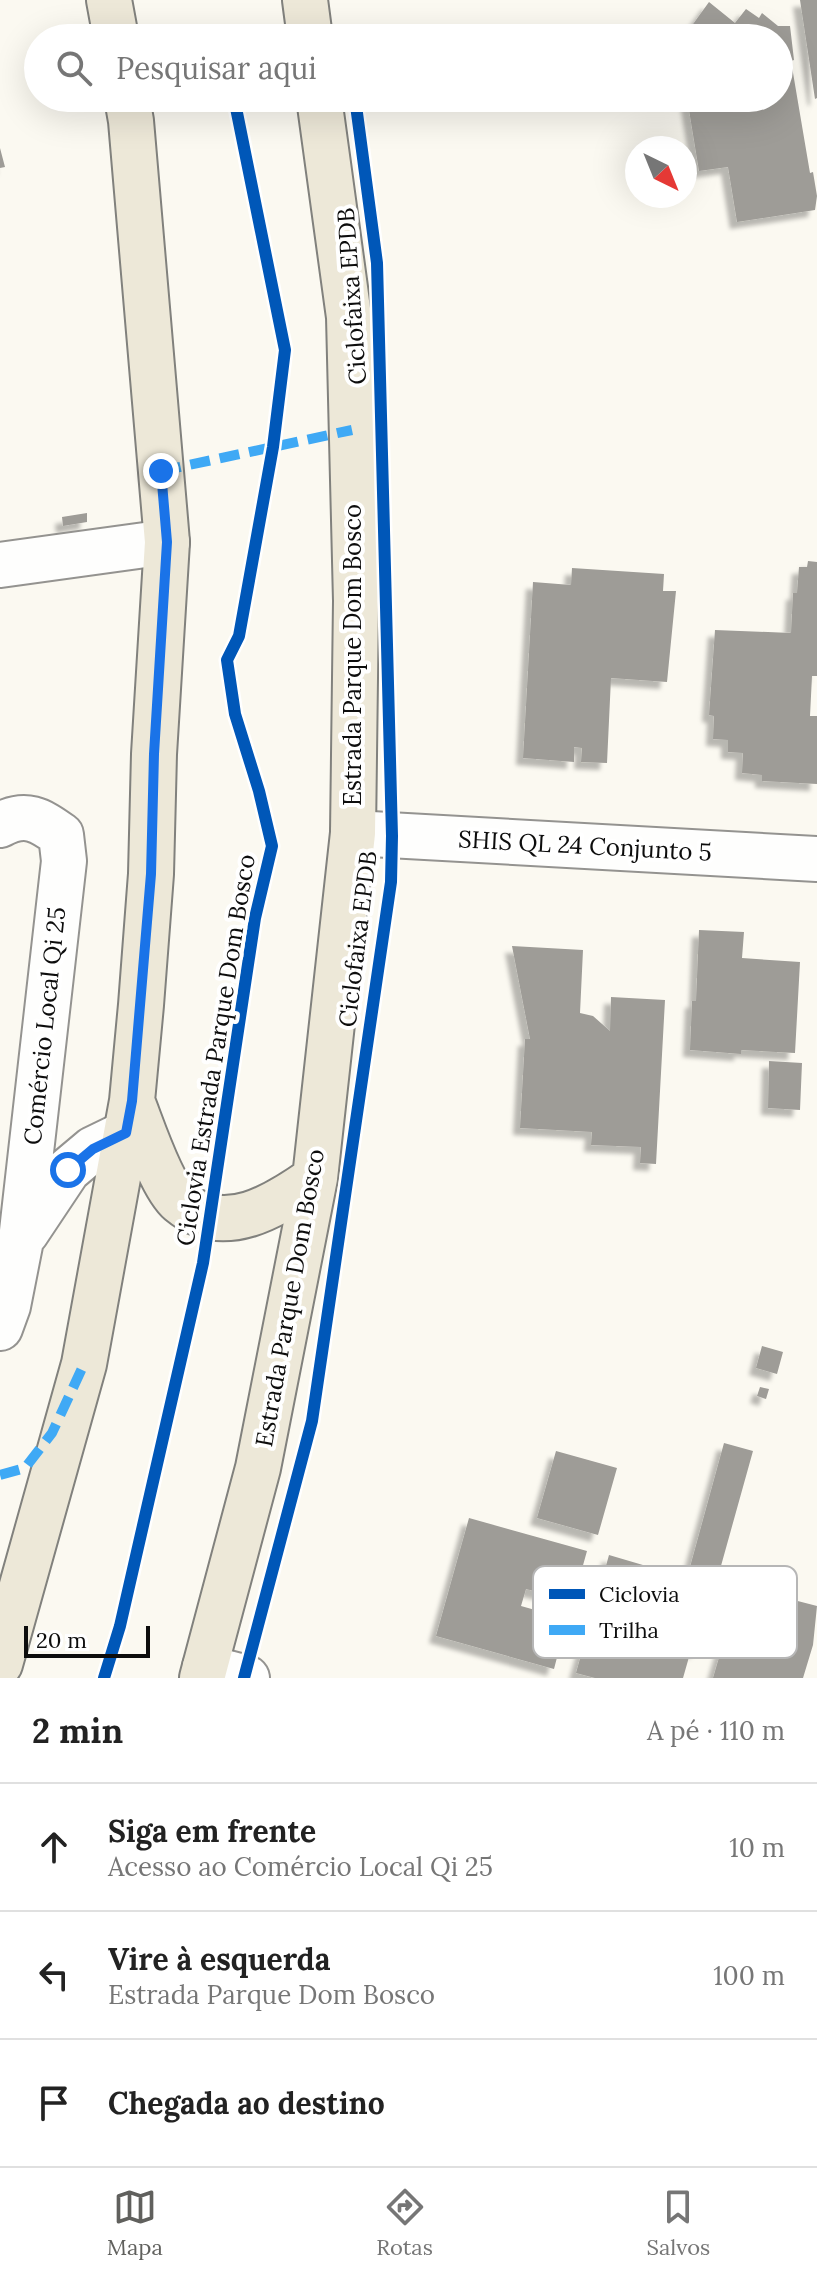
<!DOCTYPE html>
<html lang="pt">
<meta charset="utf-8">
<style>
body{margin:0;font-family:Lora,serif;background:#f6f6f6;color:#222}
.compass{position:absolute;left:625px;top:136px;width:72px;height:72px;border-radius:50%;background:#fff;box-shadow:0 8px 32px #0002;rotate:137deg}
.scale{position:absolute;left:24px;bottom:20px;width:126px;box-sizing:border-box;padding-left:8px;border:4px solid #0d0d0d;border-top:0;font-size:22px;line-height:28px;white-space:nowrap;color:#0d0d0d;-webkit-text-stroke:6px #fff;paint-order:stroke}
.stop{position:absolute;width:24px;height:24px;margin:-18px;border:6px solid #1a73e8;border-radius:50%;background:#fff}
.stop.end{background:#1a73e8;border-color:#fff;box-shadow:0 2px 8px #0008}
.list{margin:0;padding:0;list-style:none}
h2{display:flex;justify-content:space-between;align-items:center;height:104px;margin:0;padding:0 32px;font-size:34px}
h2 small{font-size:26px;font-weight:400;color:#767676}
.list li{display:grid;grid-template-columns:52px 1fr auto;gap:24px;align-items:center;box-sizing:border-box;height:128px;padding:0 32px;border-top:2px solid #e0e0e0}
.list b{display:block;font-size:30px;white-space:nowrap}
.list p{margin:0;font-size:26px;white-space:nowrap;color:#767676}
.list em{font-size:26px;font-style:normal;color:#767676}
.icon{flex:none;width:44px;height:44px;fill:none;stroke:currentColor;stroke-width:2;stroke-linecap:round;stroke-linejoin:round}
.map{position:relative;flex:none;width:817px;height:1678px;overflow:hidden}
.search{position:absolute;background:#fff;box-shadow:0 8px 32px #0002;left:24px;right:24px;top:24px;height:88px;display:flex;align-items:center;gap:20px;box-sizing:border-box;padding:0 28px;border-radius:44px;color:#767676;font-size:30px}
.sheet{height:488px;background:#fff}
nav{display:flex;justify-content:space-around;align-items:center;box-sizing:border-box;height:112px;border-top:2px solid #e0e0e0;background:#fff;font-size:22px;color:#767676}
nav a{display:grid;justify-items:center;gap:4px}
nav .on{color:#60605d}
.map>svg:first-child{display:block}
</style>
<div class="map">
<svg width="817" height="1678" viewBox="0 0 817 1678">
<defs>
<filter id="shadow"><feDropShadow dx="-7" dy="7" stdDeviation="2" flood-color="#0004"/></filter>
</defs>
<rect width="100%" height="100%" fill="#fbf9f1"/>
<path fill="#9e9c97" filter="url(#shadow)" d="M800 0H817V98L815 99Z
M709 2 735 23 746 9 759 18 762 13 778 26H790L794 60 791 61 810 173 813 172 817 196 815 210 737 222 728 167 699 171 687 98H779V38H683Z
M0 148 5 167 0 168Z
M87 513V522L63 526 62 517Z
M808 561 817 562V676H812L810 716H817V784L762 781V775L742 773 743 753 728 752V740L713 739 714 716 709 715 715 630 791 633 793 593H797L799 567H807Z
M572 568 664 574 663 591H676L667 682 611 678 607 763 581 762 582 748 574 747V762L523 758 533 582 571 585Z
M699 930 744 932 742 958 800 962 795 1053 741 1050V1054L690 1050 692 1001H696Z
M512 946 583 950 580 1013 593 1016 610 1031 611 997 665 1000 656 1164 640 1163 641 1147 591 1145 592 1132 520 1128 525 1039H530Z
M769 1061 802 1063 800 1110 768 1108Z
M762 1346 783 1352 777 1374 756 1368Z
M760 1387 769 1389 766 1399 757 1396Z
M724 1443 753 1451 697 1652 691 1650 683 1678H595L576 1673 609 1555 687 1578Z
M556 1451 617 1468 598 1535 537 1518Z
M469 1518 587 1551 573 1601 526 1589 521 1606 567 1619 554 1669 436 1636Z
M740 1586 817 1606 813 1645 803 1678H713Z"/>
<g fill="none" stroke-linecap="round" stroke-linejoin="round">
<defs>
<path id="minor" d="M0 565 167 542
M0 825C26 811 40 820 61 835L64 861 21 1240 8 1306 0 1328
M353 833 817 859
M26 1233 68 1170 93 1149 126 1133
M205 1667 247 1678"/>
<path id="major" d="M109 0 116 38
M305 0 310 38
M132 1101C142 1126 161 1186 180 1202 224 1239 277 1205 315 1178
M0 1664 84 1364 132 1101 141 1005 151 874 154 754 167 542 131 121 127 98
M202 1678 258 1468 315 1178 353 833 356 601 349 317 319 98"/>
</defs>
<use href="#minor" stroke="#949390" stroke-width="48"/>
<use href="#major" stroke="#81817d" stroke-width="48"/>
<use href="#minor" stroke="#fefefd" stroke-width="44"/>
<use href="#major" stroke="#ede8d8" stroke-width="44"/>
<path stroke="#3fa9f5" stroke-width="10" stroke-dasharray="20 10" stroke-linecap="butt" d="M161 471 352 430
M0 1475 25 1468 52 1433 84 1364"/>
<defs>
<path id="cycleway" d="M104 1678 120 1626 203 1263 255 918 272 846 259 791 235 714 227 660 239 636 273 447 285 350 234 98
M244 1678 312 1421 391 882 392 836 377 263 355 98"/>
</defs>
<use href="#cycleway" stroke="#fff" stroke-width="17"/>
<use href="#cycleway" stroke="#0057b8" stroke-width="12"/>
</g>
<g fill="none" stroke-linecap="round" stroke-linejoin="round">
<path stroke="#1a73e8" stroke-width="10" d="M68 1170 93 1149 126 1133 132 1101 151 874 154 754 167 542 161 471"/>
</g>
<g text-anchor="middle" stroke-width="8" stroke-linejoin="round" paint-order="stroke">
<g font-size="24" fill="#0d0d0d" stroke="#fff">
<text transform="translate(352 296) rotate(-94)" y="8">Ciclofaixa EPDB</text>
<text transform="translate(353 655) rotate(-90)" y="8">Estrada Parque Dom Bosco</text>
<text transform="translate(585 846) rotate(3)" y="8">SHIS QL 24 Conjunto 5</text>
<text transform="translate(358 939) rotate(-83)" y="8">Ciclofaixa EPDB</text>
<text transform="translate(45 1026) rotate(-84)" y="8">Comércio Local Qi 25</text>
<text transform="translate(216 1050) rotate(-81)" y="8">Ciclovia Estrada Parque Dom Bosco</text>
<text transform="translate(290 1298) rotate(-80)" y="8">Estrada Parque Dom Bosco</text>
</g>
</g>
<rect x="533" y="1566" width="264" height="92" rx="12" fill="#fff" stroke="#b6b6b6" stroke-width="2"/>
<rect x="549" y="1589" width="36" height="10" fill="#0057b8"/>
<rect x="549" y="1625" width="36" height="10" fill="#3fa9f5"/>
<g font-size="22" fill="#0d0d0d">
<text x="599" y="1602">Ciclovia</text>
<text x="599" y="1638">Trilha</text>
</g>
</svg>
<svg class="compass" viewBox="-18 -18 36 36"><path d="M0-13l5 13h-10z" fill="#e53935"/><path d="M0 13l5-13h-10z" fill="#767676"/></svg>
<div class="scale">20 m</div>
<div class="stop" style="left:68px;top:1170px"></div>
<div class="stop end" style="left:161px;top:471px"></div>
<div class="search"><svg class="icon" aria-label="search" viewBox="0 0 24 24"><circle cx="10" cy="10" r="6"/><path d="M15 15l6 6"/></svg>Pesquisar aqui</div>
</div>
<section class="sheet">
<h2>2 min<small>A pé · 110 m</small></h2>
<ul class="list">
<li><svg class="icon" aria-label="ahead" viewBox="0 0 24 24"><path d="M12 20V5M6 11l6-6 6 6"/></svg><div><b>Siga em frente</b><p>Acesso ao Comércio Local Qi 25</p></div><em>10 m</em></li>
<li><svg class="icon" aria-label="left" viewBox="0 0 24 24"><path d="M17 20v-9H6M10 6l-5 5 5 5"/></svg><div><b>Vire à esquerda</b><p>Estrada Parque Dom Bosco</p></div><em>100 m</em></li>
<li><svg class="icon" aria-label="arrive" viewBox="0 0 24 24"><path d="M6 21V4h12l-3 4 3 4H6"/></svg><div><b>Chegada ao destino</b></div></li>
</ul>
</section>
<nav>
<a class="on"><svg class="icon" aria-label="map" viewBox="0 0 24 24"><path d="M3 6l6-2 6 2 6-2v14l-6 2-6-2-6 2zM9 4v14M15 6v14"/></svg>Mapa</a>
<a><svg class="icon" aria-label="directions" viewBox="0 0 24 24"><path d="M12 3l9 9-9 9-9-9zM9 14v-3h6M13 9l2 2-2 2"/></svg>Rotas</a>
<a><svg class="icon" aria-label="saved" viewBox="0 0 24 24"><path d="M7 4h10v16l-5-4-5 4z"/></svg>Salvos</a>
</nav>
